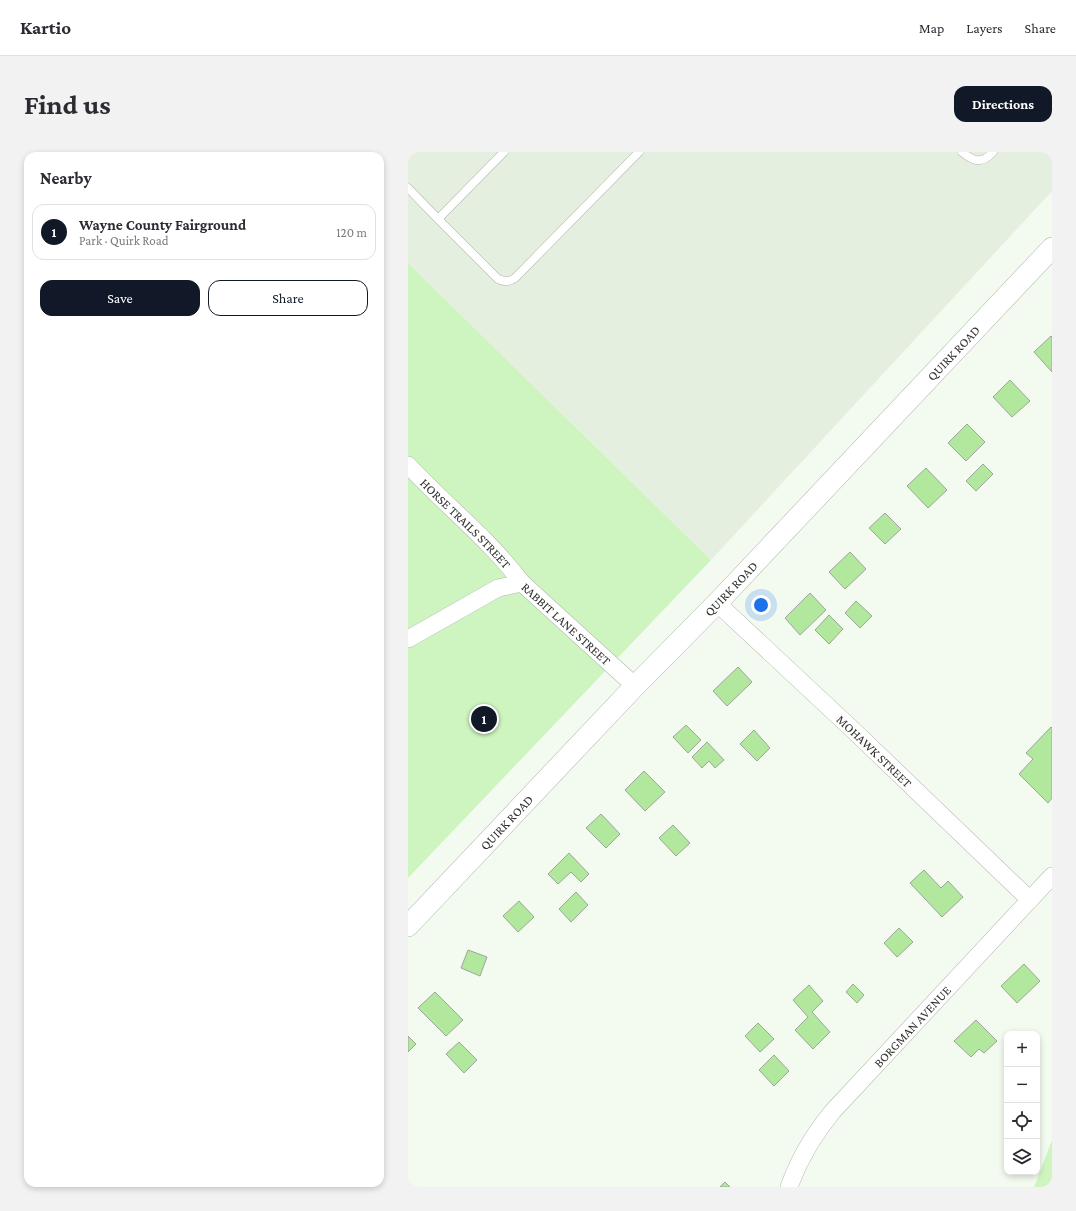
<!DOCTYPE html>
<meta charset="utf-8">
<style>
body{margin:0;font-family:"Crimson Pro",serif;background:#f2f2f3;color:#2b2b33}
.controls{position:absolute;right:12px;bottom:12px;display:grid;overflow:hidden;border-radius:8px;box-shadow:0 2px 6px #0003}
.controls button{width:36px;height:36px;display:grid;place-items:center;padding:0;border:0;border-bottom:1px solid #e1e1e2;background:#fff;color:#2b2b33;font:20px sans-serif}
.you{position:absolute;left:353px;top:453px;width:14px;height:14px;margin:-10px;border:3px solid #fff;border-radius:50%;background:#1a73e8;box-shadow:0 0 0 6px #1a73e833}
.badge{display:grid;place-items:center;width:26px;height:26px;border-radius:50%;background:#111827;color:#fff;font-size:13px;font-weight:700}
.pin{position:absolute;translate:-50% -50%;border:2px solid #fff;box-shadow:0 1px 4px #0006}
.list{margin:0;padding:0;list-style:none}
h2{display:flex;justify-content:space-between;align-items:center;height:52px;margin:0;padding:0 16px;font-size:17px}
h2 small{font-size:13px;font-weight:400;color:#7c7c81}
.list li{display:grid;grid-template-columns:26px 1fr auto;gap:12px;align-items:center;box-sizing:border-box;height:56px;margin:0 8px 8px;padding:0 8px;border:1px solid #e1e1e2;border-radius:12px}
.list b{display:block;font-size:15px;white-space:nowrap}
.list p{margin:0;font-size:13px;white-space:nowrap;color:#7c7c81}
.list em{font-size:13px;font-style:normal;color:#7c7c81}
.actions{display:flex;gap:8px;padding:12px 16px}
.actions a{flex:1;padding:9px 0;border:1px solid #111827;border-radius:12px;text-align:center;font-size:14px;color:#111827}
.actions .main{background:#111827;color:#fff}
.icon{flex:none;width:22px;height:22px;fill:none;stroke:currentColor;stroke-width:2;stroke-linecap:round;stroke-linejoin:round}
.map{position:relative;flex:none;width:644px;height:1035px;overflow:hidden;border-radius:12px}
header{display:flex;align-items:center;gap:24px;box-sizing:border-box;height:56px;padding:0 20px;background:#fff;border-bottom:1px solid #e1e1e2}
header strong{font-size:19px}
nav{display:flex;gap:22px;margin-inline-start:auto;font-size:14px}
.intro{display:flex;align-items:center;justify-content:space-between;box-sizing:border-box;height:96px;padding:0 24px}
h1{margin:0;font-size:28px}
.button{padding:10px 18px;border-radius:12px;background:#111827;color:#fff;font-size:14px;font-weight:700}
main{display:flex;gap:24px;padding:0 24px}
aside{flex:1;background:#fff;border-radius:12px;box-shadow:0 2px 6px #0003}
.map>svg:first-child{display:block}
</style>
<header>
<strong>Kartio</strong>
<nav><a>Map</a><a>Layers</a><a>Share</a></nav>
</header>
<div class="intro"><h1>Find us</h1><a class="button">Directions</a></div>
<main>
<aside>
<h2>Nearby<small></small></h2>
<ul class="list">
<li><span class="badge">1</span><div><b>Wayne County Fairground</b><p>Park · Quirk Road</p></div><em>120 m</em></li>
</ul>
<div class="actions"><a class="main">Save</a><a>Share</a></div>
</aside>
<div class="map">
<svg width="644" height="1035" viewBox="0 0 644 1035">
<rect width="100%" height="100%" fill="#f3faf0"/>
<path fill="#e4efe0" d="M0 0H644V39L303 408 0 111Z"/>
<path fill="#cef5c0" d="M0 111 303 408 0 726Z
M644 988V1035H626Z"/>
<path fill="#b1e89d" stroke="#9ea59c" d="M643 184 644 185V220L626 200Z
M602 228 622 249 604 265 585 245Z
M559 272 577 290 558 309 540 291Z
M575 312 585 322 568 339 558 329Z
M518 316 539 338 520 356 499 334Z
M477 361 493 377 477 392 461 376Z
M442 400 458 417 437 437 421 420Z
M402 441 418 458 392 483 377 466Z
M448 449 464 464 452 476 437 461Z
M421 463 435 477 421 492 407 478Z
M330 515 344 530 319 554 305 539Z
M278 573 293 588 280 601 265 585Z
M643 575 644 576V646L640 651 611 622 625 607 618 601Z
M346 578 362 596 349 609 332 592Z
M299 590 316 608 307 616 301 609 294 616 284 605Z
M236 619 257 640 237 659 217 638Z
M193 662 212 682 198 696 178 676Z
M265 673 282 691 268 704 251 686Z
M161 701 181 722 173 730 163 720 150 732 140 722Z
M516 718 533 736 540 729 555 745 534 765 502 731Z
M168 740 180 753 163 770 151 757Z
M111 749 126 765 110 780 95 764Z
M491 776 505 790 489 805 476 791Z
M60 798 79 805 72 824 53 816Z
M616 812 632 829 609 851 593 834Z
M445 832 456 843 449 851 438 840Z
M401 833 415 849 404 860 422 880 405 897 387 878 400 865 385 848Z
M27 840 55 868 38 884 10 856Z
M568 868 589 889 576 901 571 897 563 905 546 889Z
M350 871 366 887 352 900 337 884Z
M0 884 8 892 0 900Z
M51 890 69 908 56 921 38 902Z
M366 903 381 919 366 934 351 918Z
M317 1030 322 1035H312Z"/>
<g fill="none" stroke-linecap="round" stroke-linejoin="round">
<defs>
<path id="service" d="M96 0 30 67 90 127C97 130 101 130 107 126L231 0
M554 0C566 10 574 12 585 0
M0 36 30 67"/>
<g id="minor">
<path id="s1" d="M0 313C37 353 81 387 114 431"/>
<path id="s2" d="M309 451 444 577 622 748"/>
<path id="s3" d="M0 487 90 436 114 431 227 534"/>
<path id="s4" d="M381 1035C391 1007 406 982 425 959L644 724"/>
</g>
<g id="tertiary">
<path id="s5" d="M0 774 227 534 309 451 644 96"/>
</g>
</defs>
<use href="#service" stroke="#b2b8af" stroke-width="9"/>
<use href="#minor" stroke="#b2b8af" stroke-width="18"/>
<use href="#tertiary" stroke="#b2b8af" stroke-width="22"/>
<use href="#service" stroke="#fff" stroke-width="8"/>
<use href="#minor" stroke="#fff" stroke-width="17"/>
<use href="#tertiary" stroke="#fff" stroke-width="21"/>
</g>
<g text-anchor="middle" stroke-width="4" stroke-linejoin="round" paint-order="stroke">
<g font-size="13" fill="#2f322e" stroke="#fff">
<text dy="5" stroke="none"><textPath href="#s5" startOffset="791">QUIRK ROAD</textPath></text>
<text dy="5" stroke="none"><textPath href="#s1" startOffset="82">HORSE TRAILS STREET</textPath></text>
<text dy="5" stroke="none"><textPath href="#s5" startOffset="467">QUIRK ROAD</textPath></text>
<text dy="5" stroke="none"><textPath href="#s3" startOffset="188">RABBIT LANE STREET</textPath></text>
<text dy="5" stroke="none"><textPath href="#s2" startOffset="216">MOHAWK STREET</textPath></text>
<text dy="5" stroke="none"><textPath href="#s5" startOffset="143">QUIRK ROAD</textPath></text>
<text dy="5" stroke="none"><textPath href="#s4" startOffset="204">BORGMAN AVENUE</textPath></text>
</g>
</g>
</svg>
<div class="controls">
<button>+</button>
<button>−</button>
<button><svg class="icon" aria-label="locate" viewBox="0 0 24 24"><circle cx="12" cy="12" r="6"/><path d="M12 2v4M12 18v4M2 12h4M18 12h4"/></svg></button>
<button><svg class="icon" aria-label="layers" viewBox="0 0 24 24"><path d="M12 4l9 5-9 5-9-5zM3 14l9 5 9-5"/></svg></button>
</div>
<div class="you"></div>
<div class="pin badge" style="left:76px;top:567px">1</div>
</div>
</main>
